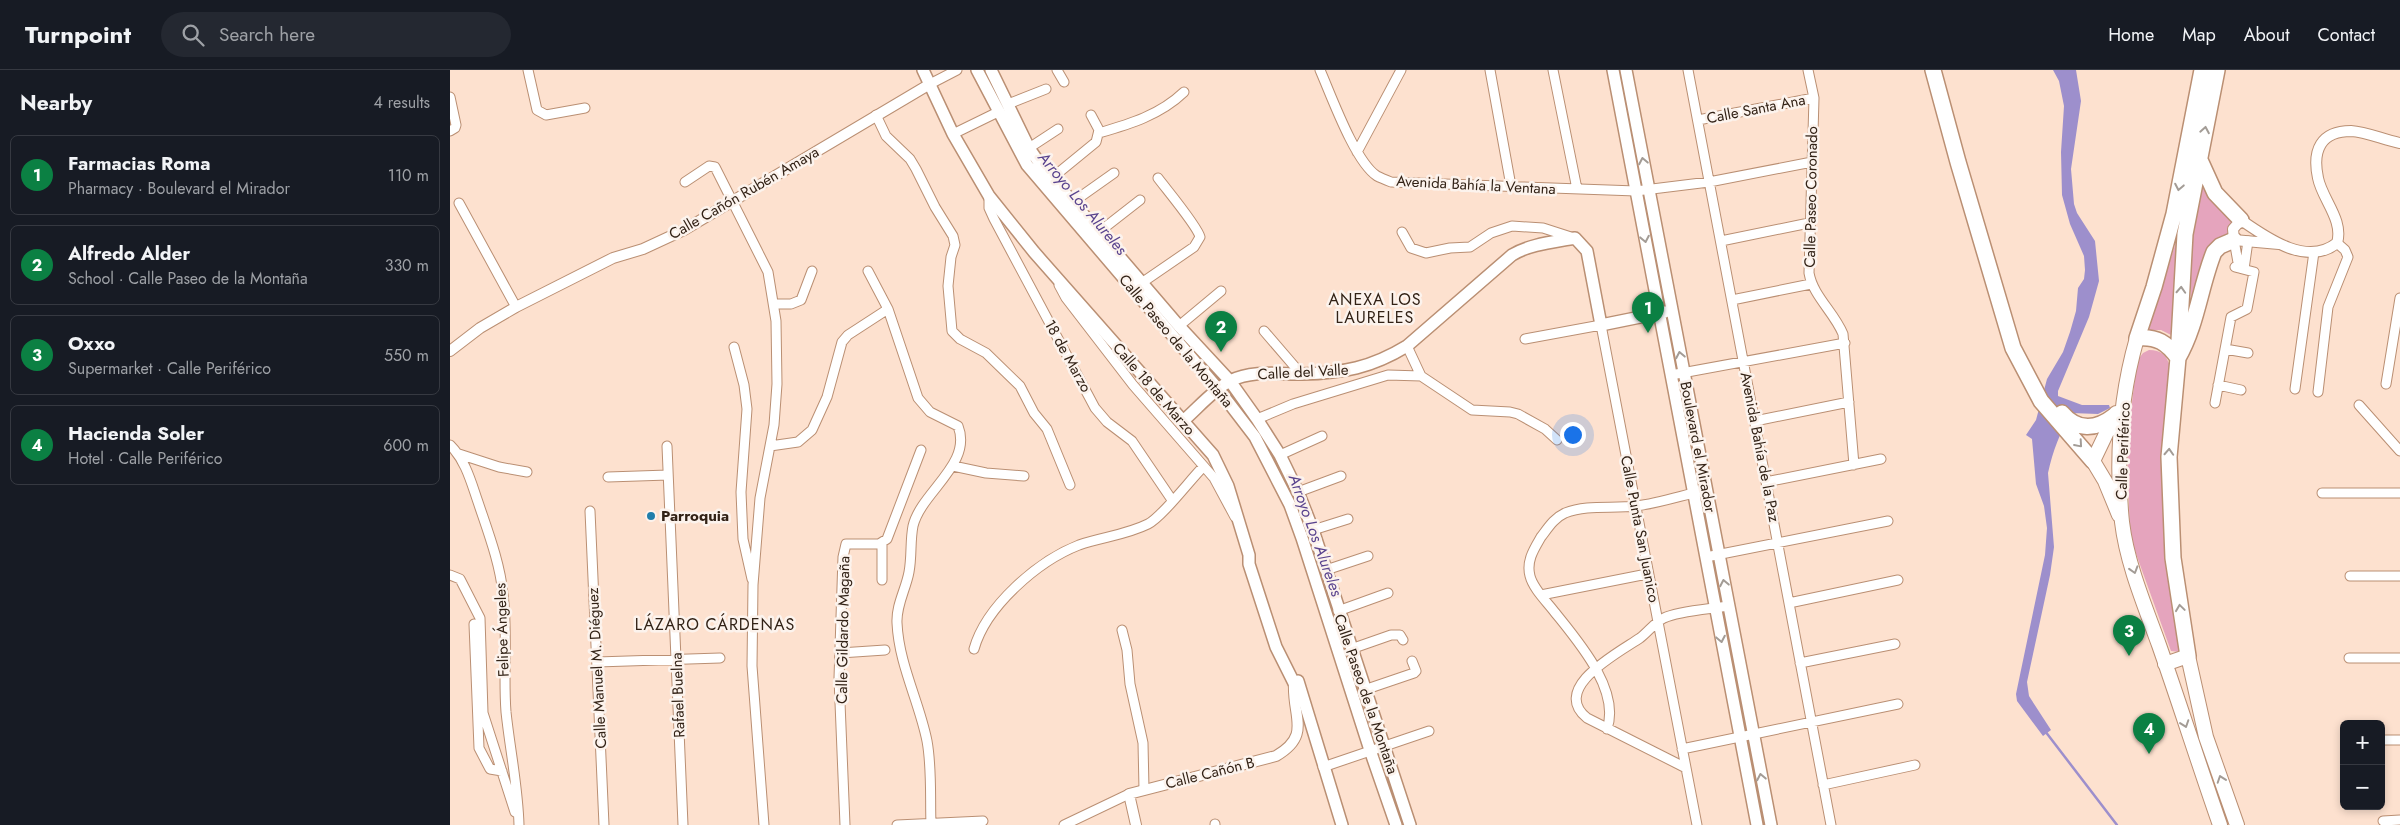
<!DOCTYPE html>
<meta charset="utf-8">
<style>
body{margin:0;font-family:Jost,sans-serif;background:#242831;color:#f1f3f6}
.controls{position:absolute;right:15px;bottom:15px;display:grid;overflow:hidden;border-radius:8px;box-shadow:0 2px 8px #0003}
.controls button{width:45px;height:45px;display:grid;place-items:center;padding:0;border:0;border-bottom:1px solid #363941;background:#171b24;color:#f1f3f6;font:25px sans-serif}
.you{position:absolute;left:1122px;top:364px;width:18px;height:18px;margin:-12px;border:4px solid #fff;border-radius:50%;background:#1a73e8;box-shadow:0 0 0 8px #1a73e833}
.badge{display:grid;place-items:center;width:32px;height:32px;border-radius:50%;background:#0b8043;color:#fff;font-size:16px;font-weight:700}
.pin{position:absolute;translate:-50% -41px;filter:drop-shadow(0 1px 2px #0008)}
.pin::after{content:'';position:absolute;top:26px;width:18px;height:15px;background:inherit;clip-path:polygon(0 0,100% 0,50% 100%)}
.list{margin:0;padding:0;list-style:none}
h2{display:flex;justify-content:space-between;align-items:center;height:65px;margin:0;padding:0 20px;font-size:21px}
h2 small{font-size:16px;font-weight:400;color:#9ea1a6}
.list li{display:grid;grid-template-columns:32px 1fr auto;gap:15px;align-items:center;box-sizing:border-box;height:80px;margin:0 10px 10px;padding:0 10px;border:1px solid #363941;border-radius:8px}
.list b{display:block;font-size:19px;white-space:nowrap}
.list p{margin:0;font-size:16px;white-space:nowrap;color:#9ea1a6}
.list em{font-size:16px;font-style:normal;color:#9ea1a6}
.icon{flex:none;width:28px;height:28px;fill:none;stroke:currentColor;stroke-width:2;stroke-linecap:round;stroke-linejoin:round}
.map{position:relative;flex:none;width:1950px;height:755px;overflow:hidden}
header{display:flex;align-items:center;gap:30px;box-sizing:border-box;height:70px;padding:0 25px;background:#171b24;border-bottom:1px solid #363941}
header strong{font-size:24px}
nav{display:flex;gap:28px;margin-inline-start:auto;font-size:18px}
.search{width:350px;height:45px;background:#242831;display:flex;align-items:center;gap:12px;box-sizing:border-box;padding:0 18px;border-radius:28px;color:#9ea1a6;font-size:19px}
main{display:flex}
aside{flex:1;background:#171b24}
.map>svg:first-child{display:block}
</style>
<header>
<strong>Turnpoint</strong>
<div class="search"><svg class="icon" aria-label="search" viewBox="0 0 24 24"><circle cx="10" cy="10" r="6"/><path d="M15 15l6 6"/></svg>Search here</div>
<nav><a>Home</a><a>Map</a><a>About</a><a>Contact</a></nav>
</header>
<main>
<aside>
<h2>Nearby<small>4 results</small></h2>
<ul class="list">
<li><span class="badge">1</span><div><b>Farmacias Roma</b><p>Pharmacy · Boulevard el Mirador</p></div><em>110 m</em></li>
<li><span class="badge">2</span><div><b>Alfredo Alder</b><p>School · Calle Paseo de la Montaña</p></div><em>330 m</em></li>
<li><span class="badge">3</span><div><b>Oxxo</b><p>Supermarket · Calle Periférico</p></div><em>550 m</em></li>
<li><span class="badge">4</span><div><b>Hacienda Soler</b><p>Hotel · Calle Periférico</p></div><em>600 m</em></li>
</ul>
</aside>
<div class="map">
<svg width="1950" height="755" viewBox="0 0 1950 755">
<rect width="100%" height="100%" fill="#fde1cf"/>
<path fill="#e5a4bd" d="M1758 0H1761L1723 266 1711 260H1698L1727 169Z
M1752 107 1787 152 1740 249 1742 173Z
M1699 280C1711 280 1717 285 1720 297L1712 394 1731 580 1729 582 1721 581 1680 467 1677 373 1687 291 1693 283Z"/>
<path fill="#9d8fcc" d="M1603 0H1626L1631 31 1621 99 1624 134 1627 143 1645 171 1649 211 1639 247 1608 321V326L1632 335H1659L1660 338 1648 344 1621 343C1610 363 1603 380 1598 403L1604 477 1600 505 1577 612 1579 626 1601 660 1593 666 1567 631 1566 624 1595 485 1597 458 1594 436 1586 414 1582 369 1576 365 1586 350 1597 309 1613 282 1620 262 1626 241 1628 218 1634 209 1635 200 1634 186 1620 154 1612 125 1611 82 1614 36 1609 11Z"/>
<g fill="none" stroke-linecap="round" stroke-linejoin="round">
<path stroke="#9d8fcc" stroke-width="2.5" d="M534 0 551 34
M731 266 771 314
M774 318 805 356
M808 361 828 395 845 432 886 547
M1595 661 1667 755"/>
<defs>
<path id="minor" d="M78 0 87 40 96 45 135 38
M607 0 614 12
M870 0C881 25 905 92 927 106 931 108 936 110 941 112L1186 121 1259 112 1362 92
M1040 0 1061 116
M1103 0 1127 119
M1238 0 1381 755
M1358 0 1364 28 1359 203C1363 226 1384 242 1393 264L1404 395
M480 14 507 0
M0 27 6 55 5 58 0 61
M558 34 596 19
M426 45 436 66 460 89 466 99 485 137 503 166 505 175 501 187 498 216 502 261 510 269 536 283 570 316 584 343 597 359 620 415
M1248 50 1364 28
M649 63C680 54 710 45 734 22
M503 64 548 42
M579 78 608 59
M907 82 951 0
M602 108 646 72 649 60 641 45
M235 112 259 96 265 97 318 202 326 251 327 314 324 355 310 428 303 515 302 596 314 755
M539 126V138L544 149 645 338 657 352 682 371 722 430
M623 132 664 103
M9 133 66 237
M649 162 690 130
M952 162 961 178 976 183 1000 178 1020 177 1041 163 1062 156 1093 158 1124 168
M1784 170 1789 198
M1271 171 1359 153
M1794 199 1798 171
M418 201 438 239 468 328 480 342 508 356C523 394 471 422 463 456 460 471 462 486 459 502 456 519 446 535 447 553 449 595 469 631 477 671 482 698 480 728 481 755
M693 212 744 177 750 167C748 157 717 120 708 108
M609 215 616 228 683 315 764 408 785 447
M1282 230 1361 214
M324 234H341L351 230 362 201
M729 256 771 221
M814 261 851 304
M1075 269 1151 255 1247 755
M957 276 971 306
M284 277 294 315 297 339 291 422 293 469 302 509
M1775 279 1798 283
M1221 305 1395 273
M1936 314 1950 228
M1768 315 1791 320
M1845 319 1864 182
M1868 322 1878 237 1898 187 1895 180 1887 173
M1765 333 1781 247 1797 239 1804 202 1785 197
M1909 335 1950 381
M807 349 843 334 938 305 971 306 1022 340 1060 342 1068 344 1095 359 1107 370
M1305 351 1399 332
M0 375C16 391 21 412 28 432 38 462 50 493 53 524 58 563 53 603 56 642 60 680 68 717 69 755
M217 376 233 755
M320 376 348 372 362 360 377 327 392 272 398 265 438 239
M9 384 49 397 77 402
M830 385 872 366
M503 396 536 403 574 406
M158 407 218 405
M1316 412 1431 389
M848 422 891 406
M1872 423H1950
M140 441 154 755
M863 460 898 449
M1256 487 1438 451
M876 500 918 486
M0 505 10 509 30 548 33 643 65 742
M1900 506H1950
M432 510V474
M1091 525 1197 504
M1339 533 1448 510
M888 541 938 523
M24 554 29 678 40 699 52 701
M672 560 677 580 680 614 693 673 694 719
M524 579C536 536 588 491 629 475 652 467 676 465 698 454 712 447 740 410 753 397
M901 579 941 565H950L953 570
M390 583 435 580
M1899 588H1950
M147 592 270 588
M1350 593 1445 574
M914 620 964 603 966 601 962 591
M1157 659C1171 619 1126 569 1103 540 1095 530 1083 518 1080 506 1076 491 1084 479 1091 467 1098 458 1104 448 1115 443 1138 434 1162 439 1186 436 1210 433 1233 425 1256 420
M1931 670H1950
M1232 679 1448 634
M873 697 979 661
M1236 698 1137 648C1100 618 1168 583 1190 568 1198 562 1205 552 1214 548 1228 541 1261 539 1278 536
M1373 715 1465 695
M1933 751 1950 750
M765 754V755
M395 755 389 608 393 487 396 474H429L437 469 471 380
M447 755 533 751
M614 755 679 724"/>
<path id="tertiary" d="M1829 174 1784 170 1783 159 1791 150C1817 168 1857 197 1887 173 1894 150 1872 129 1868 108 1862 80 1871 61 1901 61 1917 62 1934 70 1950 73
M0 281 30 258 66 237 163 188 193 179 234 160 480 14
M686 755 679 724 826 686C862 665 842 647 844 613L848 611"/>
<path id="secondary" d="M473 0 503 64 539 126 584 182 763 385 778 416 799 485V494L826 577 844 613 849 618
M527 0 577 95 769 320 805 367 840 435 852 468 920 680 946 755
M541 0 579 78 590 94 729 256 780 311 807 349 830 385 848 422 863 460 960 755
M1163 0 1307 755
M1176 0 1321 755
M733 351C748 338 763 320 780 311 802 300 828 304 852 304 893 303 921 298 957 276L1062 185C1080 174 1104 172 1125 168L1137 181 1151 255 1215 242
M848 611 892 755"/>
<path id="trunk" d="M1687 268C1670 327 1666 391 1672 452 1677 494 1695 536 1709 575 1730 635 1749 695 1770 755
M1666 343 1643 391 1655 411 1669 445
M1715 594 1738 586 1756 667 1787 755"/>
<path id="motorway" d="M1483 0 1508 92 1563 278 1591 331 1643 391
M1752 0 1724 144 1704 217 1687 268C1707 266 1717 273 1728 288 1747 255 1750 217 1764 182L1770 176 1784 170
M1750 90 1765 123 1791 150
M1612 343C1627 361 1646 360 1664 346
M1738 586 1723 488 1719 387 1728 288 1735 164 1767 0"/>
</defs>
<use href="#minor" stroke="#ba8f73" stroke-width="11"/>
<use href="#tertiary" stroke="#ba8f73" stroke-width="12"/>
<use href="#secondary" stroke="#ba8f73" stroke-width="14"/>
<use href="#trunk" stroke="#ba8f73" stroke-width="16"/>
<use href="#motorway" stroke="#ba8f73" stroke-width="18"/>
<use href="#minor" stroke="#fff" stroke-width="9"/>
<use href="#tertiary" stroke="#fff" stroke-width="10"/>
<use href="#secondary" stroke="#fff" stroke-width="11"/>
<use href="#trunk" stroke="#fff" stroke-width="14"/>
<use href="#motorway" stroke="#fff" stroke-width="15"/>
</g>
<defs><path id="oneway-chevron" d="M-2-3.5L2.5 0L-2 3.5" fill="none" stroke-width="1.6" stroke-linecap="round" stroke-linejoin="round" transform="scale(1.25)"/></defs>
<g stroke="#a39c96">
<use href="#oneway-chevron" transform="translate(1755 60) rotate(-80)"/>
<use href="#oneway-chevron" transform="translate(1193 91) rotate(-101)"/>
<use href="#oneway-chevron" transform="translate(1729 117) rotate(101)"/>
<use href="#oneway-chevron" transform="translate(1195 169) rotate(79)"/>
<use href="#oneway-chevron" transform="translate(1731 220) rotate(-87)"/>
<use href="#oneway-chevron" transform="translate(1230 285) rotate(-101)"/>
<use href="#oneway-chevron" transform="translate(1629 374) rotate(49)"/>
<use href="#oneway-chevron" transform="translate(1719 382) rotate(-87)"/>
<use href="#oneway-chevron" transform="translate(1684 500) rotate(73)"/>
<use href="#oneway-chevron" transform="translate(1274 513) rotate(-101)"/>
<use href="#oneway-chevron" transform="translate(1730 538) rotate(-98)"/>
<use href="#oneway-chevron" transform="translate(1271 569) rotate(79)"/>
<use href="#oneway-chevron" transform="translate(1735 654) rotate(71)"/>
<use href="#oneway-chevron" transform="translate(1311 707) rotate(-101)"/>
<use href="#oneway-chevron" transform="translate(1771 709) rotate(-109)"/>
</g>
<circle fill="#207eab" stroke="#fcf3ed" stroke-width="2" cx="201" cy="446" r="5"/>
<g text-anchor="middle" stroke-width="5" stroke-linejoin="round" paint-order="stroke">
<g font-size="15" fill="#322216" stroke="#fcf3ed">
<text transform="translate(1306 39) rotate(-11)" y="5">Calle Santa Ana</text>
<text transform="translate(1026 115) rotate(3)" y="5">Avenida Bahía la Ventana</text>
<text transform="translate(294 123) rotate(-30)" y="5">Calle Cañón Rubén Amaya</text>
<text transform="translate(1361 127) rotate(-89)" y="5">Calle Paseo Coronado</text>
<text transform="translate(726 271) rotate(50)" y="5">Calle Paseo de la Montaña</text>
<text transform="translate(618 286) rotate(61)" y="5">18 de Marzo</text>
<text transform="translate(853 302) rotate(-3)" y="5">Calle del Valle</text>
<text transform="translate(704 319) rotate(49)" y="5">Calle 18 de Marzo</text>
<text transform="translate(1248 377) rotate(79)" y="5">Boulevard el Mirador</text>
<text transform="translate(1310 377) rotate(79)" y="5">Avenida Bahía de la Paz</text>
<text transform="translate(1673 381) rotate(-88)" y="5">Calle Periférico</text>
<text transform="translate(1190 459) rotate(79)" y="5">Calle Punta San Juanico</text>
<text transform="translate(52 560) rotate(-92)" y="5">Felipe Ángeles</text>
<text transform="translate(393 560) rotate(-89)" y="5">Calle Gildardo Magaña</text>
<text transform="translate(147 598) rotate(-93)" y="5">Calle Manuel M. Diéguez</text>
<text transform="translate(916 624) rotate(71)" y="5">Calle Paseo de la Montaña</text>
<text transform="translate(228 625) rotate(-92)" y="5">Rafael Buelna</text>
<text transform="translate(760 703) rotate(-14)" y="5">Calle Cañón B</text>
</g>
<g font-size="15" font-weight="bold" fill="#322216" stroke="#fcf3ed" text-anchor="start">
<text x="211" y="451">Parroquia</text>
</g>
<g font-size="16" font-style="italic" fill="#59438e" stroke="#fcf3ed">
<text transform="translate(633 133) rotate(50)" y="6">Arroyo Los Alureles</text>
<text transform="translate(866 465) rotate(70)" y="6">Arroyo Los Alureles</text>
</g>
<g font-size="16" letter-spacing="1" fill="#322216" stroke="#fcf3ed">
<text x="925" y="235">ANEXA LOS<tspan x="925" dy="18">LAURELES</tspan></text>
<text x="265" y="560">LÁZARO CÁRDENAS</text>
</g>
</g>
</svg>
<div class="controls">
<button>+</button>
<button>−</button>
</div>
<div class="you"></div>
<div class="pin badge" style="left:1198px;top:263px">1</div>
<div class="pin badge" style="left:771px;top:282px">2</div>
<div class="pin badge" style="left:1679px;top:586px">3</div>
<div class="pin badge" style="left:1699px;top:684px">4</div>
</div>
</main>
